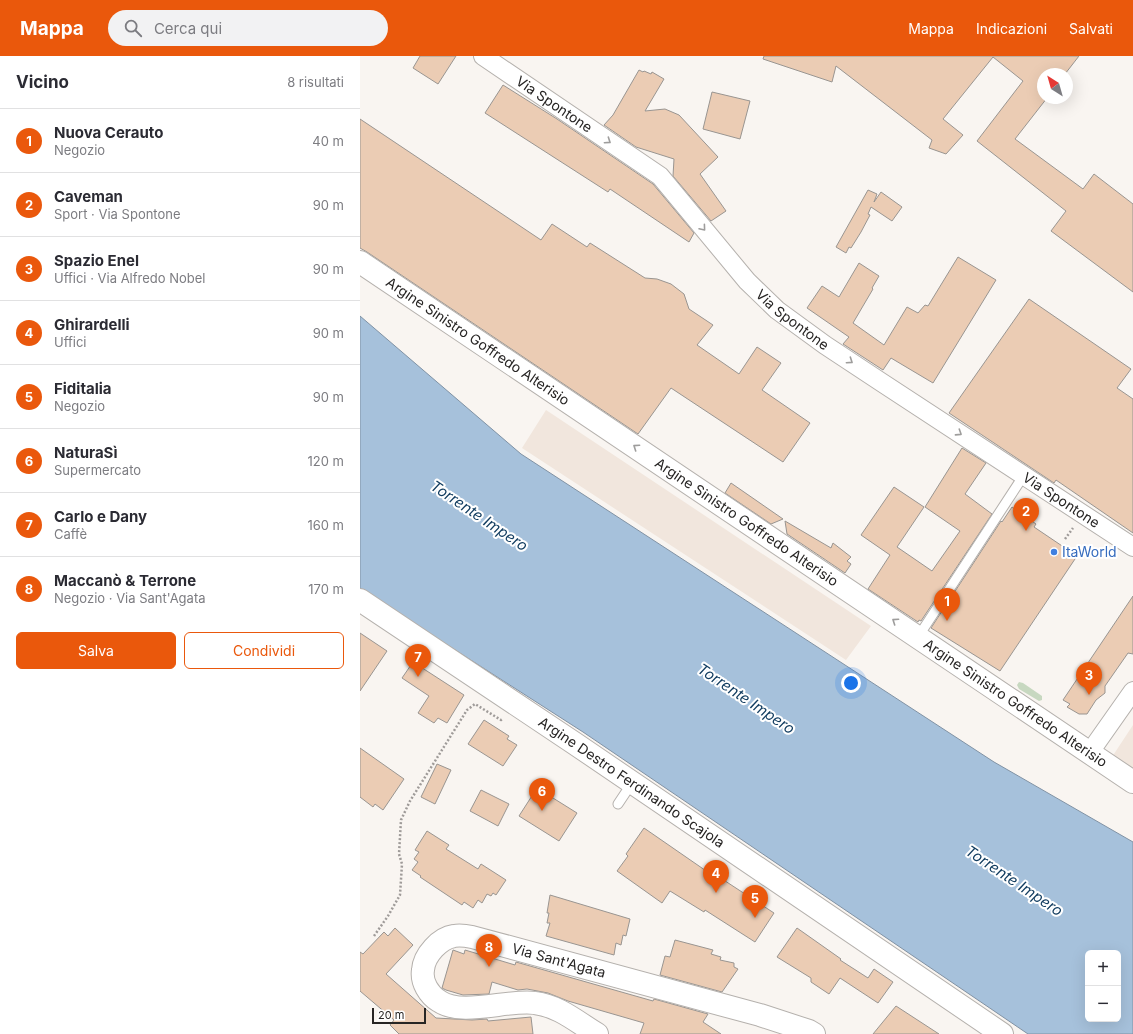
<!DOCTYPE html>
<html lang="it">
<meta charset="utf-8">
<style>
body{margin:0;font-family:Inter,sans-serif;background:#f2f2f3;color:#2b2b33}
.controls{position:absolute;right:12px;bottom:12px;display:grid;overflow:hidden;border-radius:6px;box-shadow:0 4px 16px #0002}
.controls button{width:36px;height:36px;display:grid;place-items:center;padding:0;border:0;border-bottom:1px solid #e1e1e2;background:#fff;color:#2b2b33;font:20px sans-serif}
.compass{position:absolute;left:677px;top:12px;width:36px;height:36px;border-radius:50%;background:#fff;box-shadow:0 4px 16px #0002;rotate:323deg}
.scale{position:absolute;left:12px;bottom:10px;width:54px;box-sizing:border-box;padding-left:4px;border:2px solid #272524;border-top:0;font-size:11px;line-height:14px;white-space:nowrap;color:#272524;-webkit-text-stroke:3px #fff;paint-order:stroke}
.you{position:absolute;left:491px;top:627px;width:14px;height:14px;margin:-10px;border:3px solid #fff;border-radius:50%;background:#1a73e8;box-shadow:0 0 0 6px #1a73e833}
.badge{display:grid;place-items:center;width:26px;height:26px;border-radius:50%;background:#ea580c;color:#fff;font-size:13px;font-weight:700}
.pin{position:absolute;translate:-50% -33px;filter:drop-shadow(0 1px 2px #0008)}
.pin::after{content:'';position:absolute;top:21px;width:14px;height:12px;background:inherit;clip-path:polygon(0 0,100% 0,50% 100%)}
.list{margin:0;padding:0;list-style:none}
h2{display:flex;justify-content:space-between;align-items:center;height:52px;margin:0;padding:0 16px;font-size:17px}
h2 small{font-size:13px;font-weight:400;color:#7c7c81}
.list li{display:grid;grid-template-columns:26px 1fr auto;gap:12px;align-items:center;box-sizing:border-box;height:64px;padding:0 16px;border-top:1px solid #e1e1e2}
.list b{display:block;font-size:15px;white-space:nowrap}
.list p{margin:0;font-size:13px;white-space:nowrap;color:#7c7c81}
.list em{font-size:13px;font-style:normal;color:#7c7c81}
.actions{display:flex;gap:8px;padding:12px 16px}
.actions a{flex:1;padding:9px 0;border:1px solid #ea580c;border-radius:6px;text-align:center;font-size:14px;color:#ea580c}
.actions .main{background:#ea580c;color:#fff}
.icon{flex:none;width:22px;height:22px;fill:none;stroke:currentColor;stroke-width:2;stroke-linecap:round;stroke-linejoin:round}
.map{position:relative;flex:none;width:773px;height:978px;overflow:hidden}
header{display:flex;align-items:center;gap:24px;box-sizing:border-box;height:56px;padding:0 20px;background:#ea580c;color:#fff}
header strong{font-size:19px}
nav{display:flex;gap:22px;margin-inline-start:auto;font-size:14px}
.search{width:280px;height:36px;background:#f2f2f3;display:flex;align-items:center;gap:10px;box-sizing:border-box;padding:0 14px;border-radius:22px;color:#7c7c81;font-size:15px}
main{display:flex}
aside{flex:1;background:#fff}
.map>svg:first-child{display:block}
</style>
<header>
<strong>Mappa</strong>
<div class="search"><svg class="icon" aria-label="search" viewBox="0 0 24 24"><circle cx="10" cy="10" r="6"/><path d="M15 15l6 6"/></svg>Cerca qui</div>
<nav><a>Mappa</a><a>Indicazioni</a><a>Salvati</a></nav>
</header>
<main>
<aside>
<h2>Vicino<small>8 risultati</small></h2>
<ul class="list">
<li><span class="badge">1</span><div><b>Nuova Cerauto</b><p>Negozio</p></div><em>40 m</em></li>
<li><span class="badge">2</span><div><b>Caveman</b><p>Sport · Via Spontone</p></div><em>90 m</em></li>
<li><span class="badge">3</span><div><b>Spazio Enel</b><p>Uffici · Via Alfredo Nobel</p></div><em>90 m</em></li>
<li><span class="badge">4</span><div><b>Ghirardelli</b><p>Uffici</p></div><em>90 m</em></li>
<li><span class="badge">5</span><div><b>Fiditalia</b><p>Negozio</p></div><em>90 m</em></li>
<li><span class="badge">6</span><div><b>NaturaSì</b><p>Supermercato</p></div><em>120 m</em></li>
<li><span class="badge">7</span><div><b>Carlo e Dany</b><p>Caffè</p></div><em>160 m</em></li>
<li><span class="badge">8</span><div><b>Maccanò &amp; Terrone</b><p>Negozio · Via Sant'Agata</p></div><em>170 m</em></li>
</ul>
<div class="actions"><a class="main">Salva</a><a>Condividi</a></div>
</aside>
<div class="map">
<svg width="773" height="978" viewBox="0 0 773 978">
<rect width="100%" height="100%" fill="#f9f5f1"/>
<path fill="#f1e6dd" d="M186 354 511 570 486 604 162 392Z
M773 669V719L750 704Z"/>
<path fill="#c7d8c0" d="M659 626 663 627 682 640V644L679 645 659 633 657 629Z"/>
<path fill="#a6c1db" stroke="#8092a4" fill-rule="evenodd" d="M0 260 161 398 634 706 773 786V978H668L223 676 0 533ZM728 897H758V963H728Z"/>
<path fill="#ebccb4" stroke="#999591" d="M60 0H96L78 28 53 12Z
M404 0H719L705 18H683V42H687L655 83 723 133 734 118 773 148V236L691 175 706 155 617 85 663 25 633 1 583 63 603 79 586 98 569 92 572 84 476 10 472 26 403 3Z
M279 14 283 16 284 15 291 18 292 16 304 23 285 55 305 53 319 59 358 101 340 118 366 155 351 165 313 120 314 103 276 91 244 69 253 59Z
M143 29 197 63 293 128 334 177 329 186 250 133 248 136 125 57Z
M352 36 390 45 380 83 343 73Z
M0 63 181 184 192 168 227 191 230 187 285 222 297 223 311 228 324 238 329 253 353 269 337 289 379 318 397 291 421 307 402 334 450 367 423 406 311 332 278 378 7 196 0 192Z
M508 134 517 138 514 146 521 136 542 151 532 165 511 151 508 158 510 159 501 176 491 192 489 191 486 197 476 191Z
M598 201 636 224 573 327 531 302 523 314 483 288 489 281 447 252 462 230 479 241 499 207 519 220 512 232 513 233 493 267 524 289 547 251 558 257 565 249 568 250Z
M669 243 771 313 757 332 773 343V477L696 424 694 427 589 357Z
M602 392 626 407 605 438 632 458 561 565 559 564 558 566 508 533 530 499 501 479 534 431 564 451 537 491 572 515 600 475 565 451Z
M371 427 423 463 411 468 365 437Z
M652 451 676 468 674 471 717 500 640 615 571 572 641 465 642 466Z
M425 465 471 492 473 487 491 501 487 505 491 508 485 517 427 478Z
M773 540V598L768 597 745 630V637L736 644 727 658H719L707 651 710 648 703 644Z
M0 577 27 595 0 635Z
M53 606 104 639 87 667 78 662 74 667 58 657 69 640 42 622Z
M124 664 149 680 147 683 157 689 143 710 108 688Z
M0 692 44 723 23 754 15 748 13 751 0 741Z
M77 708 91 714 75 748 61 741Z
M177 732 217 757 199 785 159 760Z
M121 734 149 748 138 770 110 755Z
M284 772 352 819 353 817 414 857 395 886 345 854 344 856 310 835 302 847 257 815 268 800 266 798Z
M67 775 89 789 86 793 118 813 121 808 146 824 136 839 133 837 131 840 127 838 122 847 118 844 113 852 104 846 102 849 60 821 61 820 52 814 58 806 54 803 59 796 55 794Z
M190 839 270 863 266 880 263 879 261 889 256 887 254 899 186 880 190 867H187L189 857H187Z
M35 872 53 889 26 918 76 962 112 964 127 963 128 965 171 961 173 978H39L30 969 34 964 0 935V896L3 898 24 876 28 880Z
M437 872 481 903 480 904 508 922 514 913 533 926 518 947 480 922 469 938 451 926V922L417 901Z
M315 884 353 894 351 898 361 901 360 904 374 907V911L378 913 362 936 300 919 305 900 310 901Z
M93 894 104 898 105 894 155 909 156 906 293 945 294 943 348 958 343 966 361 978H280L284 967 208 945 188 937 167 933 158 934 132 926 129 938 103 939 86 934 82 932Z
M536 950 579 978H513Z"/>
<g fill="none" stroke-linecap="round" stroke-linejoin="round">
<defs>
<path id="lane" d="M558 581 664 419
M258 748 272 727"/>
<g id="street">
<path id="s1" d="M123 0 300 120 387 225 417 254 465 289 521 326 773 491"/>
<path d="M730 696 773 635"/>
</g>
<g id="secondary">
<path id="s2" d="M0 206 773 726"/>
<path id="s3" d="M0 544 214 687 642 978"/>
<path id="s4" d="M237 978C217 966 199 950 175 947 148 943 102 961 79 945 69 939 61 926 63 914 64 899 80 882 94 880 100 879 107 880 112 881L400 959 449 975 454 978"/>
</g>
</defs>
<use href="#lane" stroke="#b5b1ad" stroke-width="11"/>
<use href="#street" stroke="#b5b1ad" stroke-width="20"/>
<use href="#secondary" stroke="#b5b1ad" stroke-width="24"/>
<path stroke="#9f9b99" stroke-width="2.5" stroke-dasharray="2 2" stroke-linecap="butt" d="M705 483 713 472
M14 880 28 860 40 839 42 808 39 798 41 764 50 745 107 654 115 648 141 664 142 663"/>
<use href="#lane" stroke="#fff" stroke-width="9"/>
<use href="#street" stroke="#fff" stroke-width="18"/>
<use href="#secondary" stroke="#fff" stroke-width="22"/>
</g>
<defs><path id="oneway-chevron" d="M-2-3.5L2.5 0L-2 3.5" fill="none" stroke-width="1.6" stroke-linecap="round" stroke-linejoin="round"/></defs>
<g stroke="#9e9d9c">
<use href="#oneway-chevron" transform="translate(248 85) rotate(34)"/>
<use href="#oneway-chevron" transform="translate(343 172) rotate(50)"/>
<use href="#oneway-chevron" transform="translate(490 305) rotate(34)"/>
<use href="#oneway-chevron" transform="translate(599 377) rotate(33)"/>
<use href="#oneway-chevron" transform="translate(276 391) rotate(-146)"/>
<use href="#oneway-chevron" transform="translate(535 565) rotate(-146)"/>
</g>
<circle fill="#3f7fe0" stroke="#fff" stroke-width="1.5" cx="694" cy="496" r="4"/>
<g text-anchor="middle" stroke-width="4" stroke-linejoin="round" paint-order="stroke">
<g font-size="14" fill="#272524" stroke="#fff">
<text dy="5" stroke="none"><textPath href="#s1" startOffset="86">Via Spontone</textPath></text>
<text dy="5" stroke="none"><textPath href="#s1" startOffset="410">Via Spontone</textPath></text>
<text dy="5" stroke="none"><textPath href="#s2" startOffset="142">Argine Sinistro Goffredo Alterisio</textPath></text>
<text dy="5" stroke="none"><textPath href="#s1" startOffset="734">Via Spontone</textPath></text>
<text dy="5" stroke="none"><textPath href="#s2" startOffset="466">Argine Sinistro Goffredo Alterisio</textPath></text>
<text dy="5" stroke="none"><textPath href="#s2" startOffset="790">Argine Sinistro Goffredo Alterisio</textPath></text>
<text dy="5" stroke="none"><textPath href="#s3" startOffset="327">Argine Destro Ferdinando Scajola</textPath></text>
<text dy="5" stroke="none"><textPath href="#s4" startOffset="361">Via Sant'Agata</textPath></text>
</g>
<g font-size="14" fill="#366cbe" stroke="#fff" text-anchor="start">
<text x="702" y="501">ItaWorld</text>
</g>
<g font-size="15" font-style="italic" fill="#133e61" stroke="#fff">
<text transform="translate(119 460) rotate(34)" y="5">Torrente Impero</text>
<text transform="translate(386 643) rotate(34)" y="5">Torrente Impero</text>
<text transform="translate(654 825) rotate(34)" y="5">Torrente Impero</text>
</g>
</g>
</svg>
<div class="controls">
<button>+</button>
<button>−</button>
</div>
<svg class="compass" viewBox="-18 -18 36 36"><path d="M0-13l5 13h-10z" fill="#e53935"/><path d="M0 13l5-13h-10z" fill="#7c7c81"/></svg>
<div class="scale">20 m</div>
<div class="you"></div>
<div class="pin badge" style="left:587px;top:565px">1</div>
<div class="pin badge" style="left:666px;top:475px">2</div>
<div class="pin badge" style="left:729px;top:639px">3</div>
<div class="pin badge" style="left:356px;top:837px">4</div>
<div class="pin badge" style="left:395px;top:862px">5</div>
<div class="pin badge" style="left:182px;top:755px">6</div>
<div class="pin badge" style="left:58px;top:621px">7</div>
<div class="pin badge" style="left:129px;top:911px">8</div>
</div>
</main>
